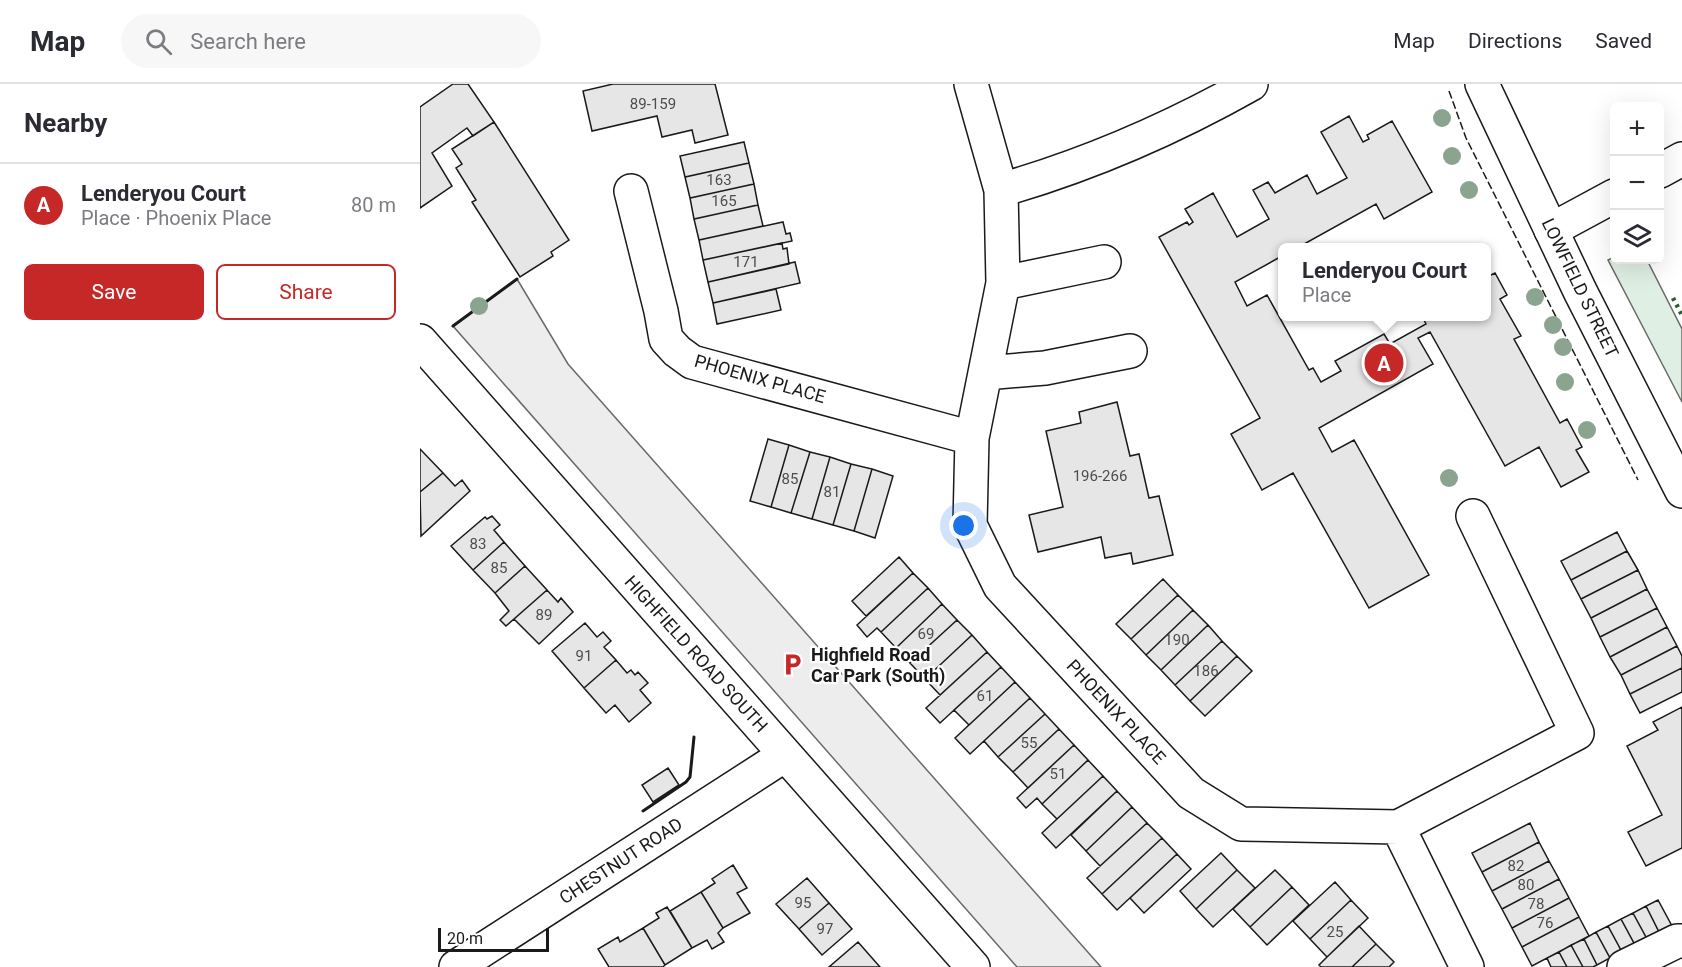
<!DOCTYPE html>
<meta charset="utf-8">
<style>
body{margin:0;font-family:Roboto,sans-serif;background:#f7f7f7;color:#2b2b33}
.controls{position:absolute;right:18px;top:18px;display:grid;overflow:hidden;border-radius:9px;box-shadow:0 6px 24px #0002}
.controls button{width:54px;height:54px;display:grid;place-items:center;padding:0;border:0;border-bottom:2px solid #e1e1e2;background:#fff;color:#2b2b33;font:30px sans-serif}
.scale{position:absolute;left:18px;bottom:15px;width:111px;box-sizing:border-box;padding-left:6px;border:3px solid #1a1a1a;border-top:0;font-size:16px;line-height:21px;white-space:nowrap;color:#1a1a1a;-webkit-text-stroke:4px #fff;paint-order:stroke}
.you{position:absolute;left:544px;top:442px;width:21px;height:21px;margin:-15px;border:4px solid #fff;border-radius:50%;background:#1a73e8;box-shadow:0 0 0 9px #1a73e833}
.badge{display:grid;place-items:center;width:39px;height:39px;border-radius:50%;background:#c62828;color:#fff;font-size:20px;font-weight:700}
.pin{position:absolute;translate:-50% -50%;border:3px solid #fff;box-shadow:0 2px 6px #0006}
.popup{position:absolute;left:858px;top:159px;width:213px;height:78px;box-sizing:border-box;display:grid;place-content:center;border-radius:9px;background:#fff;filter:drop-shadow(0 2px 4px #0005);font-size:20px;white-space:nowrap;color:#7c7c81}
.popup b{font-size:22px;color:#2b2b33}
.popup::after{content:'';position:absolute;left:50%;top:100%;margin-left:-12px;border:12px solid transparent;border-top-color:#fff}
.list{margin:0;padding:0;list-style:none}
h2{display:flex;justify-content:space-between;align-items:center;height:78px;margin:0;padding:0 24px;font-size:26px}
h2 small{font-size:20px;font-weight:400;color:#7c7c81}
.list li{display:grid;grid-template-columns:39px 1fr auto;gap:18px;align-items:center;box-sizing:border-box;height:84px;padding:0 24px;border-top:2px solid #e1e1e2}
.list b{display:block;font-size:22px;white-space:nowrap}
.list p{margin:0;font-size:20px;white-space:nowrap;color:#7c7c81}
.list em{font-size:20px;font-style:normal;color:#7c7c81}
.actions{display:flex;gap:12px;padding:18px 24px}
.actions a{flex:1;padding:14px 0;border:2px solid #c62828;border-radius:9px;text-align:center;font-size:21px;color:#c62828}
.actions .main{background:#c62828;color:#fff}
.icon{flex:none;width:33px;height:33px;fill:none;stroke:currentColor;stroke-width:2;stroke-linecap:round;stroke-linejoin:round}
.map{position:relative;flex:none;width:1262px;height:883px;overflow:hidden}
header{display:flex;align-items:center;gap:36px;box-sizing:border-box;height:84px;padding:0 30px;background:#fff;border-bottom:2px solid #e1e1e2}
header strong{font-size:28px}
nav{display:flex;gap:33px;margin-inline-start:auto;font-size:21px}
.search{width:420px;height:54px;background:#f7f7f7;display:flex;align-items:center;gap:15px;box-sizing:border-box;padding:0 21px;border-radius:33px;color:#7c7c81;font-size:22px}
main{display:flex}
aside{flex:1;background:#fff}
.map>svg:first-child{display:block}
</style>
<header>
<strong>Map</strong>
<div class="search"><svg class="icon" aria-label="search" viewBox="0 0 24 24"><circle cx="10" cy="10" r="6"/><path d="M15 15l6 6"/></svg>Search here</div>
<nav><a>Map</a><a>Directions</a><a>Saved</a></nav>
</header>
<main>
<aside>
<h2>Nearby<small></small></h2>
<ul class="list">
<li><span class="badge">A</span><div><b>Lenderyou Court</b><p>Place · Phoenix Place</p></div><em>80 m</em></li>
</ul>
<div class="actions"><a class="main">Save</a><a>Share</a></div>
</aside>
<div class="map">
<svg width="1262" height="883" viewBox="0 0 1262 883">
<rect width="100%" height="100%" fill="#fff"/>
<path fill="#e0efe3" stroke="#6a6a6a" stroke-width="1.5" d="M1194 173V176H1227L1262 245V318L1188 176Z"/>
<path fill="#ededed" stroke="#6a6a6a" stroke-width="1.5" d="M97 195 148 280 681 883H597L33 242Z"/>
<path fill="#e6e6e6" stroke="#1a1a1a" stroke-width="1.5" d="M33 0H48L74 38 53 52 47 44 12 69 32 102 0 124V23Z
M193 0H295L308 51 275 59 272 46 242 53 237 32 172 47 163 7Z
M929 32 943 58 949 55 947 51 972 37 1012 108 964 135 956 120 877 164H862V172L815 198 827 222 847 211 889 286 893 284 901 298 921 287 915 277 964 250 970 260 1006 240 1002 232H1066V187L1069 192 1075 189 1087 211 1080 215 1101 252 1094 255 1140 339 1147 335 1162 363 1156 366 1169 388 1141 403 1119 363 1085 382 1010 248 998 254 1013 280 899 344 912 368 934 356 1009 491 949 524 873 389 842 406 811 350 840 334 739 153 767 138 769 141 773 138 765 125 793 109 817 153 849 135 833 106 848 98 855 109 887 91 897 110 927 94 901 48Z
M74 38 149 156 131 168 133 172 100 193 52 118 56 116 36 84 42 80 32 65Z
M324 58 329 79 265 93 260 72Z
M329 79 334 100 270 114 265 93Z
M334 100 338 121 274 135 270 114Z
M338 121 343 142 279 156 274 135Z
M363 138 366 150 370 149 372 157 283 176 279 156Z
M362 159 363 165 367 164 369 180 288 198 283 176Z
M375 178 380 199 293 219 288 198Z
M356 205 361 226 297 240 293 219Z
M697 318 710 372 719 370 729 414 739 412 753 471 713 480 711 469 685 474 681 453 618 468 609 431 643 423 626 347 661 339 659 328Z
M348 355 369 361 351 423 330 417Z
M369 361 390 368 371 429 351 423Z
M0 365 23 389 0 408Z
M390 368 410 373 392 435 371 429Z
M410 373 431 380 413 441 392 435Z
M431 380 452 385 434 447 413 441Z
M452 385 473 392 455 454 434 447Z
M23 389 35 402 42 396 50 407 1 452 0 408Z
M72 432 80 441 74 446 84 458 53 486 31 462 65 433 67 435Z
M1197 448 1207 467 1151 496 1141 477Z
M84 458 105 482 75 509 53 486Z
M1207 467 1218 486 1161 515 1151 496Z
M479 473 493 489 446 532 432 517Z
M105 482 127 506 86 542 80 536 89 527 75 509Z
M1218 486 1227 505 1171 534 1161 515Z
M493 489 508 504 461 548 457 544 447 553 437 541Z
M743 495 758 511 711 555 696 540Z
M508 504 522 520 476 564 461 548Z
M1227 505 1237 524 1180 553 1171 534Z
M127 506 138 518 141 514 153 528 119 560 94 535Z
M758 511 773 526 726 571 711 555Z
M522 520 537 536 490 579 476 564Z
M1237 524 1247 543 1190 573 1180 553Z
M773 526 788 541 741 586 726 571Z
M537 536 552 551 505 595 490 579Z
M165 539 177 553 183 548 191 557 184 563 196 576 164 604 132 567Z
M788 541 802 557 755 601 741 586Z
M1247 543 1257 562 1201 591 1190 573Z
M552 551 567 568 520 611 505 595Z
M802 557 817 572 770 617 755 601Z
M1257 562 1262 572V584L1210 610 1201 591Z
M567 568 581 583 520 639 506 624Z
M817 572 832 587 785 632 770 617Z
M196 576 207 589 211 586 215 591 218 588 228 599 220 606 231 619 209 638 195 621 186 629 164 604Z
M581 583 595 598 549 641 534 626Z
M1262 584V608L1220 629 1210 610Z
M595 598 610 614 550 670 535 654Z
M610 614 625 630 578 673 564 657Z
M1262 623V764L1226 782 1208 748 1242 731 1207 662 1238 646 1233 638Z
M625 630 639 645 593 688 578 673Z
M639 645 654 661 608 704 593 688Z
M654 661 668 676 622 720 617 714 606 724 597 714Z
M668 676 683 692 637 735 622 720Z
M248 684 259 701 233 718 222 701Z
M683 692 697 707 636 764 622 749Z
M697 707 712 723 666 767 651 751Z
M712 723 727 739 680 782 666 767Z
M727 739 742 754 682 810 667 794Z
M1110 739 1119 758 1062 788 1052 769Z
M742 754 757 770 697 826 682 810Z
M1119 758 1129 777 1072 807 1062 788Z
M801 769 817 786 776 825 760 807Z
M757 770 771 785 724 829 710 814Z
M1129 777 1139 795 1082 825 1072 807Z
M313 781 327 804 317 809 330 829 303 844 281 808 295 799 292 795Z
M817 786 835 804 793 843 776 825Z
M855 786 872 803 830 843 813 825Z
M387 794 409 819 379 845 356 820Z
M1139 795 1149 814 1092 844 1082 825Z
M915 798 931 816 890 855 873 837Z
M872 803 889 821 847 861 830 843Z
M281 808 303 844 298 849 304 858 292 865 287 856 272 864 250 827Z
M1149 814 1159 833 1102 863 1092 844Z
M931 816 948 834 907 873 890 855Z
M1238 816 1252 842 1239 848 1226 822Z
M409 819 432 845 402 871 379 845Z
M1226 822 1239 848 1227 855 1213 829Z
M247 823 272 864 245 881 223 844 239 834 236 829Z
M1213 829 1227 855 1215 861 1201 835Z
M1159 833 1169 852 1112 882 1102 863Z
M1201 835 1215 861 1202 868 1188 842Z
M939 842 956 860 932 883H901L899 881 907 873Z
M1188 842 1202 868 1190 874 1176 848Z
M223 844 245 881 243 883H189L178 865 198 853 200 858Z
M1176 848 1190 874 1177 881 1164 855Z
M1164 855 1177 881 1173 883H1163L1151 861Z
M438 858 460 883H409Z
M956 860 974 878 969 883H932Z
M1151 861 1163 883H1147L1139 868Z
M1139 868 1147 883H1131L1127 874Z"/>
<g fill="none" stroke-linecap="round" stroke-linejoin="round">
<defs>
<path id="minor" d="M551 0 581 106 583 199 552 354
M1240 87 1262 75
M581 106C668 81 753 44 831 0
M211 107 241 227 246 255 257 267 272 278 552 354 550 441 580 502 771 709 821 740 978 743 1157 649 1053 432
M1131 146 1194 112
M583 199 684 178
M0 257 553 883
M565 289 625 284 710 267
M978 743 1047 883
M36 883 365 671
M1204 883 1257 857H1262"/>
<path id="major" d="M1062 0 1160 207 1262 407"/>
</defs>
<use href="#minor" stroke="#1a1a1a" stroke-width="36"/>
<use href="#major" stroke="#1a1a1a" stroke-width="36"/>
<use href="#minor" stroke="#fff" stroke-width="33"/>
<use href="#major" stroke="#fff" stroke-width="33"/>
<path stroke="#2b5a34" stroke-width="4.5" stroke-dasharray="3 4.5" stroke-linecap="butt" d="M1253 214 1262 231"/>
<path stroke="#1a1a1a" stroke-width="1.5" stroke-dasharray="8 3" stroke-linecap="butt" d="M1029 7 1046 54 1218 396"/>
<path stroke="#1a1a1a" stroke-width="3" d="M33 242 97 195
M223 727 266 698 270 693 274 653"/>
</g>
<g fill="#8aa48f">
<circle cx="1022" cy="34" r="9"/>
<circle cx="1032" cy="72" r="9"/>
<circle cx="1049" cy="106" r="9"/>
<circle cx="1115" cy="213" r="9"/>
<circle cx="59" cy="222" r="9"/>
<circle cx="1133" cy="241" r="9"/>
<circle cx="1143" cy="263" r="9"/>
<circle cx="1145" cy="298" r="9"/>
<circle cx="1167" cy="346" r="9"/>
<circle cx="1029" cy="394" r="9"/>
</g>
<defs>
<symbol id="parking-bare" viewBox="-9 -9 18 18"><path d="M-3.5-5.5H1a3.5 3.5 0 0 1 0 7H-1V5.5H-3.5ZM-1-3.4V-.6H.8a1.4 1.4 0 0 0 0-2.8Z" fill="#c62828" stroke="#fff" stroke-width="2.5" paint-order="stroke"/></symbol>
</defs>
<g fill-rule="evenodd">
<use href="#parking-bare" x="356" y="564" width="33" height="33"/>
</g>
<g text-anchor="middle" stroke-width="4.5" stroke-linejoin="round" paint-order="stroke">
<g font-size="15" fill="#4d4d4d">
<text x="233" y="25">89-159</text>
<text x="299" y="101">163</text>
<text x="304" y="122">165</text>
<text x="326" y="183">171</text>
<text x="680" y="397">196-266</text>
<text x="370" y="400">85</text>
<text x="412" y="413">81</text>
<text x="58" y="465">83</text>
<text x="79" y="489">85</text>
<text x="124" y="536">89</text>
<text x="506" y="555">69</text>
<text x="757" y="561">190</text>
<text x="164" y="577">91</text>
<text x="786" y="592">186</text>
<text x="565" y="617">61</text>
<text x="609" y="664">55</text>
<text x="638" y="695">51</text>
<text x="1096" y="787">82</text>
<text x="1106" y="806">80</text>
<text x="383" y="824">95</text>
<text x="1116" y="825">78</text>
<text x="1125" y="844">76</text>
<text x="405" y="850">97</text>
<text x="915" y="853">25</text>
</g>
<g font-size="18" fill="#1a1a1a" stroke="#fff">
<text transform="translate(1160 204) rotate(64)" y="6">LOWFIELD STREET</text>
<text transform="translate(340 295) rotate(16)" y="6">PHOENIX PLACE</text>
<text transform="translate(276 570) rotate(48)" y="6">HIGHFIELD ROAD SOUTH</text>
<text transform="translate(696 628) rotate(47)" y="6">PHOENIX PLACE</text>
<text transform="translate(201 777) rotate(-33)" y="6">CHESTNUT ROAD</text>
</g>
<g font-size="18" font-weight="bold" fill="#1a1a1a" stroke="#fff" text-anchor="start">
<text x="391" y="577">Highfield Road<tspan x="391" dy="21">Car Park (South)</tspan></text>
</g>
</g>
</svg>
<div class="controls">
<button>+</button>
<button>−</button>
<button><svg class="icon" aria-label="layers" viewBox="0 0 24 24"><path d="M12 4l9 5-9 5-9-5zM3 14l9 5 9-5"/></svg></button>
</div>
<div class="scale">20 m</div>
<div class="you"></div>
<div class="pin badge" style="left:964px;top:279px">A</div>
<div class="popup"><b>Lenderyou Court</b>Place</div>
</div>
</main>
